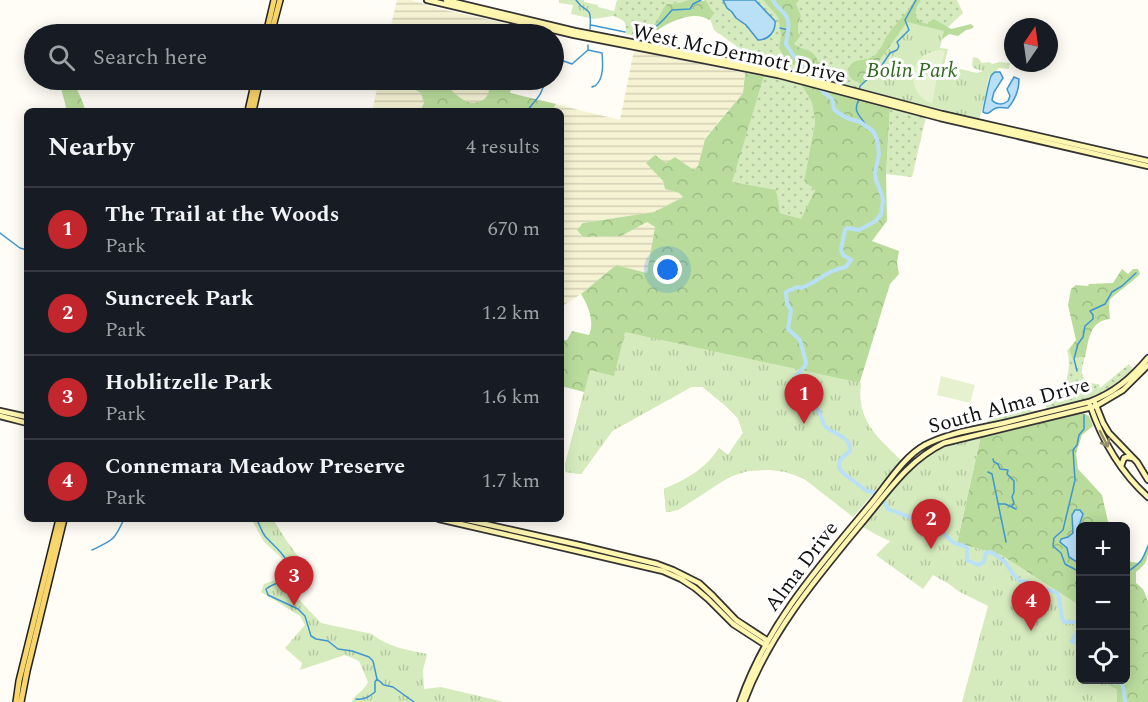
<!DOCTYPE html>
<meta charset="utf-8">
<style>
body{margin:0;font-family:Spectral,serif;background:#242831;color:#f1f3f6}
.controls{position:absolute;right:18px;bottom:18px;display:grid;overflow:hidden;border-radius:9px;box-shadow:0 3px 15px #0003}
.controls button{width:54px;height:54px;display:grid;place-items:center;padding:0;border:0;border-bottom:2px solid #363941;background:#171b24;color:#f1f3f6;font:30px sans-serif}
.compass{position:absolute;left:1004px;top:18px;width:54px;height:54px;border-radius:50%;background:#171b24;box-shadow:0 3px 15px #0003;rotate:13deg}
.you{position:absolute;left:668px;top:270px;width:21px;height:21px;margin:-15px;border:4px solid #fff;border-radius:50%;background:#1a73e8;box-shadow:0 0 0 9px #1a73e833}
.badge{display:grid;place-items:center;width:39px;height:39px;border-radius:50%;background:#c4262e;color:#fff;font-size:20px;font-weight:700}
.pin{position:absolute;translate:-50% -50px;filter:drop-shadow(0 2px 3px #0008)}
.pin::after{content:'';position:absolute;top:32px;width:21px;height:18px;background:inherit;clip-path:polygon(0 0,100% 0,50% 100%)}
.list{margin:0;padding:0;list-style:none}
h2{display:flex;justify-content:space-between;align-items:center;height:78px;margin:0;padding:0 24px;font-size:26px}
h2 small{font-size:20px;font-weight:400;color:#9ea1a6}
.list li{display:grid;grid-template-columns:39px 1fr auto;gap:18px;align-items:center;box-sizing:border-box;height:84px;padding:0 24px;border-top:2px solid #363941}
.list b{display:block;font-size:22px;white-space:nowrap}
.list p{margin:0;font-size:20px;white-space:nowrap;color:#9ea1a6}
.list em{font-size:20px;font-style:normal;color:#9ea1a6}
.icon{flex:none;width:33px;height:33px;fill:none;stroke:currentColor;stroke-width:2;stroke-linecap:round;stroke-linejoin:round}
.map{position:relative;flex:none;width:1148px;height:702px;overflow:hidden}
.search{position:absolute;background:#171b24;box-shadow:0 3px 15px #0003;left:24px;top:24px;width:540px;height:66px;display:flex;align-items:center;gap:15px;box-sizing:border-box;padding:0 21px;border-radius:33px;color:#9ea1a6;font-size:22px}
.panel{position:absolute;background:#171b24;box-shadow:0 3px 15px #0003;left:24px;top:108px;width:540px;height:414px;border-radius:9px}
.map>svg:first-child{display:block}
</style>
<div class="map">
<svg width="1148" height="702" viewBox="0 0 1148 702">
<defs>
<pattern id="farmland-rules" width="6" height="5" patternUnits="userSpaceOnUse" patternTransform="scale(1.5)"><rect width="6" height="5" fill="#f6f3d4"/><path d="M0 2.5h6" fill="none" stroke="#d2cfb5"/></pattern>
<pattern id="grass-dots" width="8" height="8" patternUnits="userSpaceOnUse" patternTransform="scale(1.5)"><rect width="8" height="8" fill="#d5ebbd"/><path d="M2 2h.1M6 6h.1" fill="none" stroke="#b6c8a1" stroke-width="1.8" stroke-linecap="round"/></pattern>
<pattern id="forest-crowns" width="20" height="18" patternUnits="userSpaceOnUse" patternTransform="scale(1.5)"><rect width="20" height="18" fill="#b9dc9c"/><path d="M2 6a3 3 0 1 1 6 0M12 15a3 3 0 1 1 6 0" fill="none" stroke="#9ebc85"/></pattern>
<pattern id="park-tufts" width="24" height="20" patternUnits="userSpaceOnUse" patternTransform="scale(1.5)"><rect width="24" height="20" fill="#d5ebbd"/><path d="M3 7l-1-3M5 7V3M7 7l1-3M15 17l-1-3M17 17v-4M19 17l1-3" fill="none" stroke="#b6c8a1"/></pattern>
</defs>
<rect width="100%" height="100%" fill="#fffdf5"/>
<path fill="url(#farmland-rules)" d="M397 0H411L437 8 525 28 524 34H389Z
M634 50 745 73 743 93 705 138 698 166 694 170 675 157 663 181 665 189 679 193 683 197 654 212 583 223 577 230 583 237 620 236 647 222 655 227 647 273 616 265 581 294 561 307V111H372L379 80H513L510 93 620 120Z"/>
<path fill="url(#grass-dots)" d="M617 0H688L679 3 667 4C656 17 658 27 639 34L638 37 626 34C626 20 625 21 613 16Z
M706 0H957L963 13 944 31 907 22 859 89 799 71 760 63 714 30 710 19 715 13 711 9Z
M764 76 801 84 812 103 815 122 804 181 815 190 801 220 780 213 731 182Z
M890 108 926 117 912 177 886 174Z
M1069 349 1072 358 1085 357C1080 371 1079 384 1099 384L1100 388 1129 364 1134 371C1106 398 1084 401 1047 410L1046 409V401C1050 398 1055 396 1058 393 1069 383 1071 363 1067 350Z
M1010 406 1034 411 1039 410 1038 412 988 423 986 420 989 409 1008 413Z"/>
<path fill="url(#forest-crowns)" d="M688 0H701L702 1 706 0 711 9 715 13 709 20C695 10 672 21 659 29L656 40 638 37 641 32C657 29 657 15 667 4L679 3Z
M763 0H799L796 4 801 16 798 24V33L801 35 794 44C799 48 803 48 809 51 819 55 820 69 823 79L800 72 798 67 786 60 779 48 781 36 779 21 778 17Z
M914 0H921L917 6 915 15 920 22 928 24V22L933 21 934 19 951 29 971 24 974 27 971 29 966 30 958 36 949 34 881 87C871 85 844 84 849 68 850 64 853 62 856 61 863 59 871 60 877 53 882 48 884 39 889 33 898 20 907 15 914 0Z
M745 73 764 76 732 182 776 190 780 213 801 219 815 190 804 181 815 122 812 103 801 84 890 108 886 174 887 221 872 241 899 251 897 263 899 274 890 284 847 424 828 497C820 491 812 482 802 478 781 466 751 467 730 477 719 482 709 490 698 497 688 503 678 512 666 512L664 489C686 480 706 469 719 448L728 455 743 433 738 418 726 406 703 387H691L612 431 581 474 566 472 565 465 584 392 561 386V340H567L572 331 589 335C595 322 588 305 581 294L616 265 647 273 655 227 647 222 621 236 583 237 577 230 583 223 654 212 683 197 679 193 665 189 663 181 646 163 655 155 666 163 675 157 694 170 698 166 705 139 743 93Z
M398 80C407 79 430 77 437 80 451 85 461 107 478 102 490 99 489 90 490 80H513L510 93 556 104 552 111H420L424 103 421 93Z
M69 83 75 84C78 93 84 102 85 111H67L61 88 63 84Z
M1122 269 1128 274 1133 269H1138L1140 274C1135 280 1111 297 1110 300 1108 305 1110 314 1110 319 1089 321 1089 340 1085 357L1072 358 1069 349 1076 340 1068 305 1071 289 1076 285 1088 286 1089 284 1113 283Z
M1083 413 1089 416 1093 426 1082 435 1076 453 1078 469 1102 495 1109 526H1080V606L1001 555 957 543 981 435Z
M1148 544C1148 559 1148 563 1136 572V583L1143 589 1148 601V702H1117V690L1100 680H1126V561L1138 563 1142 558Z"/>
<path fill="url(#park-tufts)" d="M559 0H584V2L598 5V7L614 11 613 16 594 19 571 14 573 5 559 3Z
M907 22 944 31 940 48 948 49 944 65 977 73 983 71 973 68 972 64 973 57 978 58 982 63 989 62 992 64 1000 62 1010 63 1009 69 999 68 989 77 985 98 979 120 859 89Z
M625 332 861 383C856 420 877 437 902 461L853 517 803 478 785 472 770 470 748 471 729 477 678 510 666 512 664 489C686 480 706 469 719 448L728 455 743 433 738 418 726 406 703 387H691L612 431 581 474 566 472 565 465 590 370 614 376Z
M981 435 957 543 1001 555 1080 606V680H1100L1117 690V702H962L988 606 958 591 949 584 933 575 923 589 876 555 890 541 877 535 861 526 883 501 911 465 943 445Z
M250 519H273L286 540 300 559 294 573 285 585 321 623 372 634C387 647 408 650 427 654L423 670 424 689 441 687 504 702H352C353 695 364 692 368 682L359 661 345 655 300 670 302 663 285 648 305 625 300 616 261 592 264 584 278 579 286 562 264 542 253 522Z"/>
<path fill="#e6f2cf" d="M941 50 945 51 938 76 914 71C918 57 927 51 941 50Z
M914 72 937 77 932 104C918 98 911 87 914 72Z
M941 376 975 385 970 403 937 395Z"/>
<path fill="#b9e0f7" stroke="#3f96cf" stroke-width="1.5" d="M723 0H755L775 21C776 32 768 40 758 40L746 25 736 18 732 12 727 8Z
M995 72H1000L1003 78 994 92 992 100C996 105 1003 105 1008 101L1010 96 1007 89 1014 77 1019 79C1019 90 1015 100 1008 108 1004 108 999 107 996 108 990 110 990 116 983 112 983 110 990 77 991 76 992 74 994 73 995 72Z
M1075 510H1080L1083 514 1080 523V564L1069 557 1067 548 1060 542 1061 539 1068 537 1073 533 1072 515Z"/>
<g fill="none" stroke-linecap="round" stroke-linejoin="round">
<path stroke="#3f96cf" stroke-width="1.5" d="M576 0C586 15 592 3 590 29
M591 25 625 32
M780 28 788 30
M641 36C656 28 662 22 672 10L690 9 693 4 701 0
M588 50 602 53C603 64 604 79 595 86
M558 59 572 64 588 50V45
M592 87 594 86
M859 91 860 86 880 68 890 53 897 50 899 46 897 42 909 30 905 20 916 0
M859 99C852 113 860 114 867 127
M527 111C534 101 544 94 544 81
M0 233 20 248 27 250
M1077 371 1074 359 1078 344 1083 337 1085 326 1093 319V315L1090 311 1105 304 1112 292 1122 286 1136 273
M993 459 994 462 998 464 1000 469 1008 470 1007 474 1014 481V492L1012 497 1014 503 1012 506
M988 472 992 474 1006 542
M998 504H1005L1016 509
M256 519C260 524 261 531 265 536 274 547 295 560 286 576 281 584 273 583 266 589L268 595 298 609 305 616 311 636 316 639 328 641 338 649 352 651 369 657 373 661 377 679 384 685 393 687 414 702
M92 550C113 540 114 541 124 519
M1002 561 1003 558
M1126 573C1141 562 1141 564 1148 546
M1080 608 1077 603 1078 586 1076 583 1080 575 1078 571 1065 564 1061 553 1053 546 1054 538 1063 530 1075 480 1073 450 1077 445 1079 435 1084 429V415
M1080 609 1078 612 1080 616
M356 699C364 700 369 697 375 692V682L377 679"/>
<path stroke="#b9e0f7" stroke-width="4" d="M773 0C776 6 778 7 782 11 793 21 787 32 786 44L793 55 806 67 823 92 832 99 834 109 837 112 847 118 860 122 873 131 877 139 879 154 875 173 876 180 882 195 883 201 881 214 876 221 859 230 847 228 845 230 841 249 843 255 851 260 846 267C827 270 818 282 801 288L797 287 786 292 787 304 791 310 788 329 800 340 806 362 805 366 795 377 792 387C798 397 809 401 817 409 822 414 821 421 825 426 833 435 852 436 850 451 844 457 838 458 839 468L843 473 867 491 876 493 883 500 888 509C905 516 917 516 927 533 932 534 937 530 942 532 947 534 948 540 953 542 958 545 962 544 967 548V560L978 565 984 562 986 553 989 552 993 553 1005 562 1013 574 1020 581 1037 584C1042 588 1043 592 1050 590L1057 593C1062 603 1059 614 1064 622H1080
M1080 627 1072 641 1080 645
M1109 680 1115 683 1119 682 1122 683 1124 691 1125 702"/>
<defs>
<path id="secondary" d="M427 0 574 35 778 75 940 118 1148 166
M446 0 575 31 775 70 942 114 1148 161
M1095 403 1103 423 1109 433 1137 462 1148 480
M1090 405C1102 440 1120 472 1148 497
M0 411 27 417
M0 416 27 423
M1121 466 1124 458 1127 457 1133 458
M439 519 663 571 681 579 695 588 708 599 733 624 767 646
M463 519 579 545 657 564 673 570 699 583 713 596 736 620 768 641
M740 702C766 626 819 566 870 505 886 486 903 457 925 445 950 432 978 429 1004 423 1033 416 1061 409 1089 402 1114 393 1131 378 1148 358
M744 702C770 632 818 576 865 519 889 490 909 460 944 443L1096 406 1123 390 1148 365"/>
<path id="primary" d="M266 34 274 0
M271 34 280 0
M248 111 255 80
M253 111 260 80
M16 702 19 681 59 519
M21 702 27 671 64 519"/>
</defs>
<use href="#secondary" stroke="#333" stroke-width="8"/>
<use href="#primary" stroke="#222" stroke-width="8"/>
<use href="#secondary" stroke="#fff6b0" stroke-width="4.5"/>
<use href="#primary" stroke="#f9d66b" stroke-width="5"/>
</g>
<defs><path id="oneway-shaft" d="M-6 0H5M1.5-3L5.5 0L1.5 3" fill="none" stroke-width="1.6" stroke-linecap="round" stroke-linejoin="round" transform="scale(1.5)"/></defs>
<use stroke="#948f68" href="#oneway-shaft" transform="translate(1104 439) rotate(63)"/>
<g text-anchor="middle" stroke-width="6" stroke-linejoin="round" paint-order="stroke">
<g font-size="21" fill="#111" stroke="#fff">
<text transform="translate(739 53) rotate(12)" y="7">West McDermott Drive</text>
<text transform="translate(1009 405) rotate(-15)" y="7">South Alma Drive</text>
<text transform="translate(801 566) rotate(-53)" y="7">Alma Drive</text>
</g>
<g font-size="21" font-style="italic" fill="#2f6b1f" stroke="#fff">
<text x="912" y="77">Bolin Park</text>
</g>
</g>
</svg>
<div class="controls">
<button>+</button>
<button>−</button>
<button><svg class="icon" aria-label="locate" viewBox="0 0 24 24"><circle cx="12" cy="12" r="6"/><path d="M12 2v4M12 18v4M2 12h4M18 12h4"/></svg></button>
</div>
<svg class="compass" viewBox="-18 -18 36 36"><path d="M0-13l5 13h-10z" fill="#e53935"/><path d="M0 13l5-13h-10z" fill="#9ea1a6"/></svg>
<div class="you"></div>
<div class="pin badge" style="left:804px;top:424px">1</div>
<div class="pin badge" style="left:931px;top:549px">2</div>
<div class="pin badge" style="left:294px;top:606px">3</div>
<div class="pin badge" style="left:1031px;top:631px">4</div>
<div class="search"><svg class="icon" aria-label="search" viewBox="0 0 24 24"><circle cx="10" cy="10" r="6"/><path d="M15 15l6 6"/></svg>Search here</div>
<section class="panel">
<h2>Nearby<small>4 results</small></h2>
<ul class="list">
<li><span class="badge">1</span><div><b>The Trail at the Woods</b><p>Park</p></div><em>670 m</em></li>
<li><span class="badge">2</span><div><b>Suncreek Park</b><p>Park</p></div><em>1.2 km</em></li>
<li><span class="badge">3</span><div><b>Hoblitzelle Park</b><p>Park</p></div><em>1.6 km</em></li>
<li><span class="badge">4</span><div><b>Connemara Meadow Preserve</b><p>Park</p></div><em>1.7 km</em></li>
</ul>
</section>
</div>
